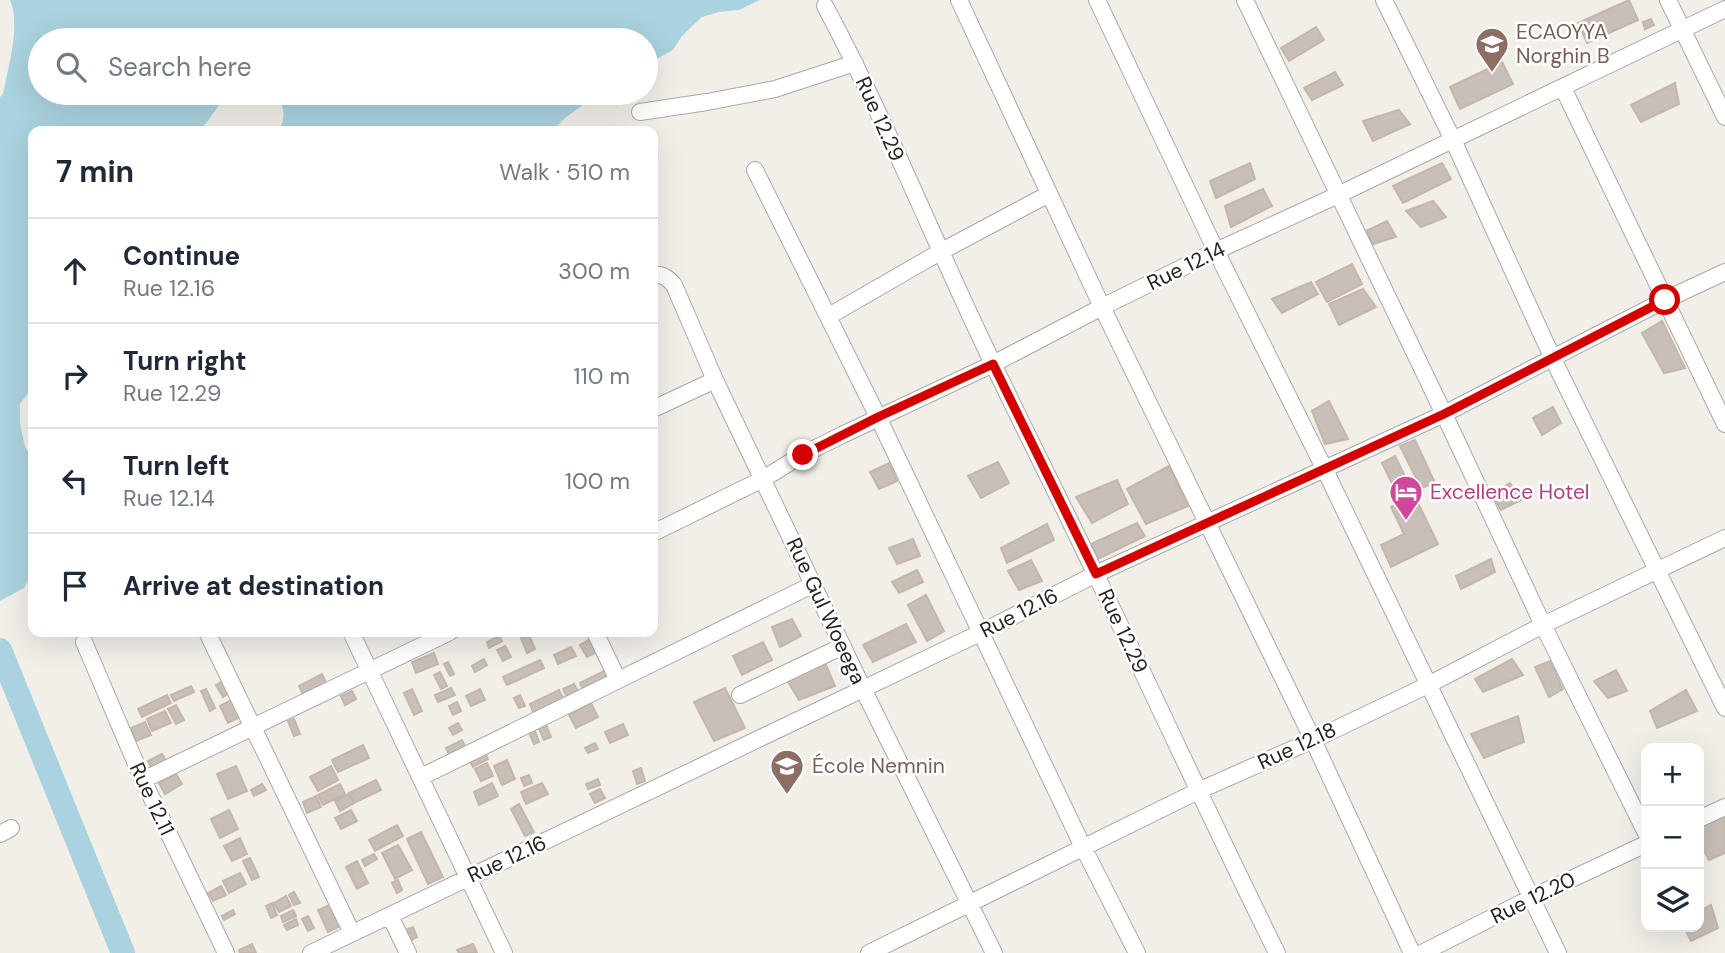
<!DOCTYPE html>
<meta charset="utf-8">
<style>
body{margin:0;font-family:"DM Sans",sans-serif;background:#f2f2f3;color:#1f2937}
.controls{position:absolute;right:21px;bottom:21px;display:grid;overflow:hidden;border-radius:14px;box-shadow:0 7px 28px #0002}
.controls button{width:63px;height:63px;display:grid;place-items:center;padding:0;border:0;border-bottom:2px solid #e0e1e3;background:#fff;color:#1f2937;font:35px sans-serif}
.stop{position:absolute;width:21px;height:21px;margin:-16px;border:5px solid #d40000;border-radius:50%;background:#fff}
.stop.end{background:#d40000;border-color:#fff;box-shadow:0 2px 7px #0008}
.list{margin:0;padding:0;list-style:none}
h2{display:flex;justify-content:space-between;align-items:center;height:91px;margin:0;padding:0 28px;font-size:30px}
h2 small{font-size:23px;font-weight:400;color:#747a83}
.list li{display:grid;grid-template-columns:46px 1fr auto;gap:21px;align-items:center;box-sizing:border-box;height:105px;padding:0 28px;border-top:2px solid #e0e1e3}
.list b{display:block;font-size:26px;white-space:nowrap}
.list p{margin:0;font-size:23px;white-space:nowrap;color:#747a83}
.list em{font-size:23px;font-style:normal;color:#747a83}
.icon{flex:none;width:38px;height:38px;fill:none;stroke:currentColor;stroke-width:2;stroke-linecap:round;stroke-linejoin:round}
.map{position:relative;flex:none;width:1725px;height:953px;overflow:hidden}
.search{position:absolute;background:#fff;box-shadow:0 7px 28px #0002;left:28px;top:28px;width:630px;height:77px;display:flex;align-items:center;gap:18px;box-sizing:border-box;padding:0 24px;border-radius:38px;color:#747a83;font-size:26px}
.panel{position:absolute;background:#fff;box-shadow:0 7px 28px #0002;left:28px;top:126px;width:630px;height:511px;border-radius:14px}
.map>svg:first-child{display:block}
</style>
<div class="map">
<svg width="1725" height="953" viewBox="0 0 1725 953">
<rect width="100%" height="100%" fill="#f2efe9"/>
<path fill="#aad3df" d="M10 0H760L739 10 719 12 702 17 682 36 673 50 646 65V40H40V93H233C217 102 212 119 199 131H33V386L20 404V423L25 447 33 458V578L26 584 24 588 0 601V97L3 94C8 68 21 25 10 0Z
M274 93H599L565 118 552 131H279C286 115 285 107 274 93Z"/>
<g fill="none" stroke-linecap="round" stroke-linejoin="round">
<path stroke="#aad3df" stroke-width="24" d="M0 650 123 953"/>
</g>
<path fill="#c7bfb8" stroke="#c4b6ab" stroke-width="2" d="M1629 0 1638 20 1587 43 1578 23Z
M1651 19 1654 25 1645 29 1643 22Z
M1316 27 1324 40 1289 61 1281 48Z
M1502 62 1513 84 1460 109 1450 87Z
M1335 72 1343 85 1312 100 1304 88Z
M1675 83 1679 104 1641 122 1631 105Z
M1399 110 1410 124 1373 141 1363 121Z
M1250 163 1255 179 1216 198 1210 181Z
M1442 163 1451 179 1403 203 1393 186Z
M1263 189 1272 206 1231 227 1225 206Z
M1433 201 1446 217 1421 227 1406 211Z
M1387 221 1396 237 1373 244 1366 231Z
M1352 264 1362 284 1327 302 1316 282Z
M1311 282 1318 294 1282 313 1272 299Z
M1363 289 1376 307 1339 325 1329 304Z
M1662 321 1685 368 1664 373 1642 333Z
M1329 401 1348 439 1325 444 1312 411Z
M1553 407 1561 423 1542 435 1533 418Z
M1415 440 1435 483 1421 488 1400 446Z
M1395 456 1438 544 1391 567 1381 545 1404 534 1391 507 1401 502 1382 463Z
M998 462 1009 483 981 498 968 476Z
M889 463 897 481 879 489 870 472Z
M1169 466 1188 506 1146 524 1127 489Z
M1117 480 1128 504 1092 523 1076 497Z
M1510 483 1521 500 1501 510 1492 495Z
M1137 523 1145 536 1098 559 1091 544Z
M1047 524 1054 540 1007 563 1001 548Z
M913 539 920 556 897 564 889 548Z
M1491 559 1495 572 1461 589 1456 576Z
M1031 560 1042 581 1019 590 1008 571Z
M917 570 923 582 899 593 892 582Z
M926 595 944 631 927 641 908 605Z
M792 619 801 636 780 647 772 627Z
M906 624 916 642 873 662 863 645Z
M529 635 535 649 527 653 521 638Z
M499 636 502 641 489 648 487 642Z
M590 639 597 652 587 657 580 645Z
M763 642 772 660 742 675 733 656Z
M505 646 511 657 503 661 497 650Z
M571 647 576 656 558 664 554 655Z
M434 653 438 664 416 673 412 662Z
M484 659 487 665 475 672 472 666Z
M1512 659 1523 675 1483 692 1475 679Z
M540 660 544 668 507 685 503 677Z
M1550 661 1563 689 1549 697 1535 667Z
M448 662 454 674 450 676 444 664Z
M825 663 835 686 799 700 787 680Z
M606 670 611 681 585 694 580 683Z
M1616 670 1627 691 1608 698 1594 681Z
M440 672 447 686 441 689 434 675Z
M322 674 328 687 305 699 299 686Z
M223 681 229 693 223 697 216 685Z
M574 684 581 697 569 702 563 689Z
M191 686 194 692 174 701 171 695Z
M451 688 455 695 438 702 435 695Z
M725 688 745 728 714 741 694 702Z
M206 689 215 708 210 711 201 691Z
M412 689 422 711 414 715 404 693Z
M480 689 485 700 471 706 466 696Z
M559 690 565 702 535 716 530 704Z
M1686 690 1697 711 1657 728 1650 711Z
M352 691 356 699 345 705 341 696Z
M167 695 171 703 142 717 138 709Z
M520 695 525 706 519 708 514 698Z
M231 700 240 717 228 723 220 706Z
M457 702 461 711 453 715 449 706Z
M591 703 598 717 576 728 569 715Z
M176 705 184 720 176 724 168 709Z
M165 711 171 723 152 731 147 719Z
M1518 716 1524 742 1484 758 1471 734Z
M294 719 300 734 294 736 288 721Z
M145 722 151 735 136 741 131 728Z
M458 723 462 730 453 735 449 728Z
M623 724 628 735 610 743 605 732Z
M546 725 551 737 544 740 539 729Z
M535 731 539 742 534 744 529 733Z
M462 740 467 750 451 758 446 748Z
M595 743 598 749 588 753 585 748Z
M363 745 369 758 338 772 332 760Z
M485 753 488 759 473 767 470 762Z
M162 754 167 763 153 771 148 761Z
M507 760 515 779 502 785 494 766Z
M487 763 493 776 481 781 475 769Z
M236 766 247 791 228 799 217 774Z
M331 766 338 780 318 791 310 777Z
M641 768 645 781 637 784 633 771Z
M176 774 182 784 165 794 159 783Z
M529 775 532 783 524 786 521 778Z
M598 779 600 785 588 789 586 784Z
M376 780 381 790 354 803 349 793Z
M492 783 498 796 479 805 474 792Z
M542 783 548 794 526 804 521 792Z
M262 784 266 790 254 796 251 790Z
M340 784 345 794 323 805 318 795Z
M600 789 605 798 595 803 590 794Z
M349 794 354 803 340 811 335 801Z
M316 796 321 807 307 813 303 802Z
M519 804 534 832 525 836 511 809Z
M229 810 238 829 220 838 211 819Z
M351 810 357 821 341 829 335 818Z
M1725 816V853L1709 860 1699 842V828Z
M397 825 403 836 375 851 369 840Z
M421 832 443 877 428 884 407 839Z
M240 838 247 854 232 861 224 846Z
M398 845 412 870 395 879 382 853Z
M374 854 377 859 365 866 362 860Z
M250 858 259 877 252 880 243 861Z
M357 861 368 883 357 889 346 867Z
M240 873 246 884 229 893 223 881Z
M398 880 402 890 397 893 392 883Z
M221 886 226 895 213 901 208 893Z
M294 892 300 903 294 905 289 895Z
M286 896 291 906 279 912 274 903Z
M272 903 277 915 271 918 266 906Z
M332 904 342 925 328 932 318 910Z
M1711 905 1718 928 1691 941 1684 927H1699V911Z
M233 910 235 914 224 920 222 916Z
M293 910 296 916 283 922 281 916Z
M308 916 314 928 308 931 302 919Z
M296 919 298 925 287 930 284 925Z
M413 927 417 937 408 942 403 931Z
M252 944 256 953H240L239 950Z
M473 944 477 953H459L457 950Z"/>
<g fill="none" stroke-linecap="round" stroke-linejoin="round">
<defs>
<path id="minor" d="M959 0 1102 307 1313 740 1412 953
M1097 0 1216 251 1324 468 1558 953
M1245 0 1444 414 1543 625 1646 833
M1384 0 1453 140 1553 359 1725 708
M1668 0 1725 117
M825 6C884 116 931 234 985 347 1021 423 1060 499 1096 575 1157 701 1215 828 1277 953
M1563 88 1725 424
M640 112 707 102 775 89 855 63
M755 170 878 417 1083 847 1137 953
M653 275C663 274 668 278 674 285L715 380 863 689 994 953
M829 316 940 252 1049 194
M653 409 715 380
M653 533 763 479 802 455 842 435 993 364 1102 307 1216 251 1338 195 1725 9
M207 632 352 933
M351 632 504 953
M595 632 618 680
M84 642 143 780 226 953
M740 695 843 646
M421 777 814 584
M143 780 450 632
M1699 819 1725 807
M0 834 11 828
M390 916 408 953
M311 953 982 632 1096 574 1444 414 1665 300 1725 272
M869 953 1198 791 1313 740 1428 685 1543 625 1725 538
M1422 953 1531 898 1646 844"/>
</defs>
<use href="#minor" stroke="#a9a9a9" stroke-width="18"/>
<use href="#minor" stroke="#fff" stroke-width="16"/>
</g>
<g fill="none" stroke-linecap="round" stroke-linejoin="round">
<path stroke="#d40000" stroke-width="9" d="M803 455 878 417 993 364 1096 574 1444 414 1665 300"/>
</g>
<defs>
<symbol id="school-pin" viewBox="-11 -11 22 30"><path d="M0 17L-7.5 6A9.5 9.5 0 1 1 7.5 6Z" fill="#8d6e63" stroke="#fff"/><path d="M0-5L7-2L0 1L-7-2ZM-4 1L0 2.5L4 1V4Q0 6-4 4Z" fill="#fff"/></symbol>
<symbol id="hotel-pin" viewBox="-11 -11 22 30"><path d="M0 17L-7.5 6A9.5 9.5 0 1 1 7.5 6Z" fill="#d1479c" stroke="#fff"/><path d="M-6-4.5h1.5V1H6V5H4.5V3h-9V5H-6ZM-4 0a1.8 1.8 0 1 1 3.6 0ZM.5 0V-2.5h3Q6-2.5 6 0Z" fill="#fff"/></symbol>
</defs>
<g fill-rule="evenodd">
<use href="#school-pin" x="1473" y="25" width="38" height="52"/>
<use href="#hotel-pin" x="1387" y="473" width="38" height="52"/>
<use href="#school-pin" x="768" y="747" width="38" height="52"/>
</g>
<g text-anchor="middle" stroke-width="5" stroke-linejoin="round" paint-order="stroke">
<g font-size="21" fill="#785e54" stroke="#fff" text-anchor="start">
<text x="1516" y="39">ECAOYYA<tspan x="1516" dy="24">Norghin B</tspan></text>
<text x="812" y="773">École Nemnin</text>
</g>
<g font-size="21" fill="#222" stroke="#fff">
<text transform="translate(880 119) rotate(66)" y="7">Rue 12.29</text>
<text transform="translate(1186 266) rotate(-26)" y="7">Rue 12.14</text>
<text transform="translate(826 611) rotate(65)" y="7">Rue Gul Woeega</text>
<text transform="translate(1019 613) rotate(-27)" y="7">Rue 12.16</text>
<text transform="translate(1123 631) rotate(65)" y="7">Rue 12.29</text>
<text transform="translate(1297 746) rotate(-25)" y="7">Rue 12.18</text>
<text transform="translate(152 799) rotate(65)" y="7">Rue 12.11</text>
<text transform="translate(507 859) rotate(-25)" y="7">Rue 12.16</text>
<text transform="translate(1533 898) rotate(-26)" y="7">Rue 12.20</text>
</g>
<g font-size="21" fill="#b23c85" stroke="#fff" text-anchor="start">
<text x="1430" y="499">Excellence Hotel</text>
</g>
</g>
</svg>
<div class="controls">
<button>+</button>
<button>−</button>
<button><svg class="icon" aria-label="layers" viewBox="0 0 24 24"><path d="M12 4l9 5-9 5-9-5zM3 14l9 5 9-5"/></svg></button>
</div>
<div class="stop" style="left:1665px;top:300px"></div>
<div class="stop end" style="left:803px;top:455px"></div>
<div class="search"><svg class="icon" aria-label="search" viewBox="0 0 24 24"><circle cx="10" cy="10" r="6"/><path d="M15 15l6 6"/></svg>Search here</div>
<section class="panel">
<h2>7 min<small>Walk · 510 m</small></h2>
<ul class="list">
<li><svg class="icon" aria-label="ahead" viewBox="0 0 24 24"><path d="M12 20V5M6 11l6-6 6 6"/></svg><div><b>Continue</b><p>Rue 12.16</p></div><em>300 m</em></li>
<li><svg class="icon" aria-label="right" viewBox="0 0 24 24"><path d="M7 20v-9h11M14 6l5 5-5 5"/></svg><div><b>Turn right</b><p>Rue 12.29</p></div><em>110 m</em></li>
<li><svg class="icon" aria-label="left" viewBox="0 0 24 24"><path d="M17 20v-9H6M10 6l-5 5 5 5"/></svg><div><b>Turn left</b><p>Rue 12.14</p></div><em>100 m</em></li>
<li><svg class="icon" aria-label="arrive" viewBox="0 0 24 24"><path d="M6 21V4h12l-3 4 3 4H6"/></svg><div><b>Arrive at destination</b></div></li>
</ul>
</section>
</div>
